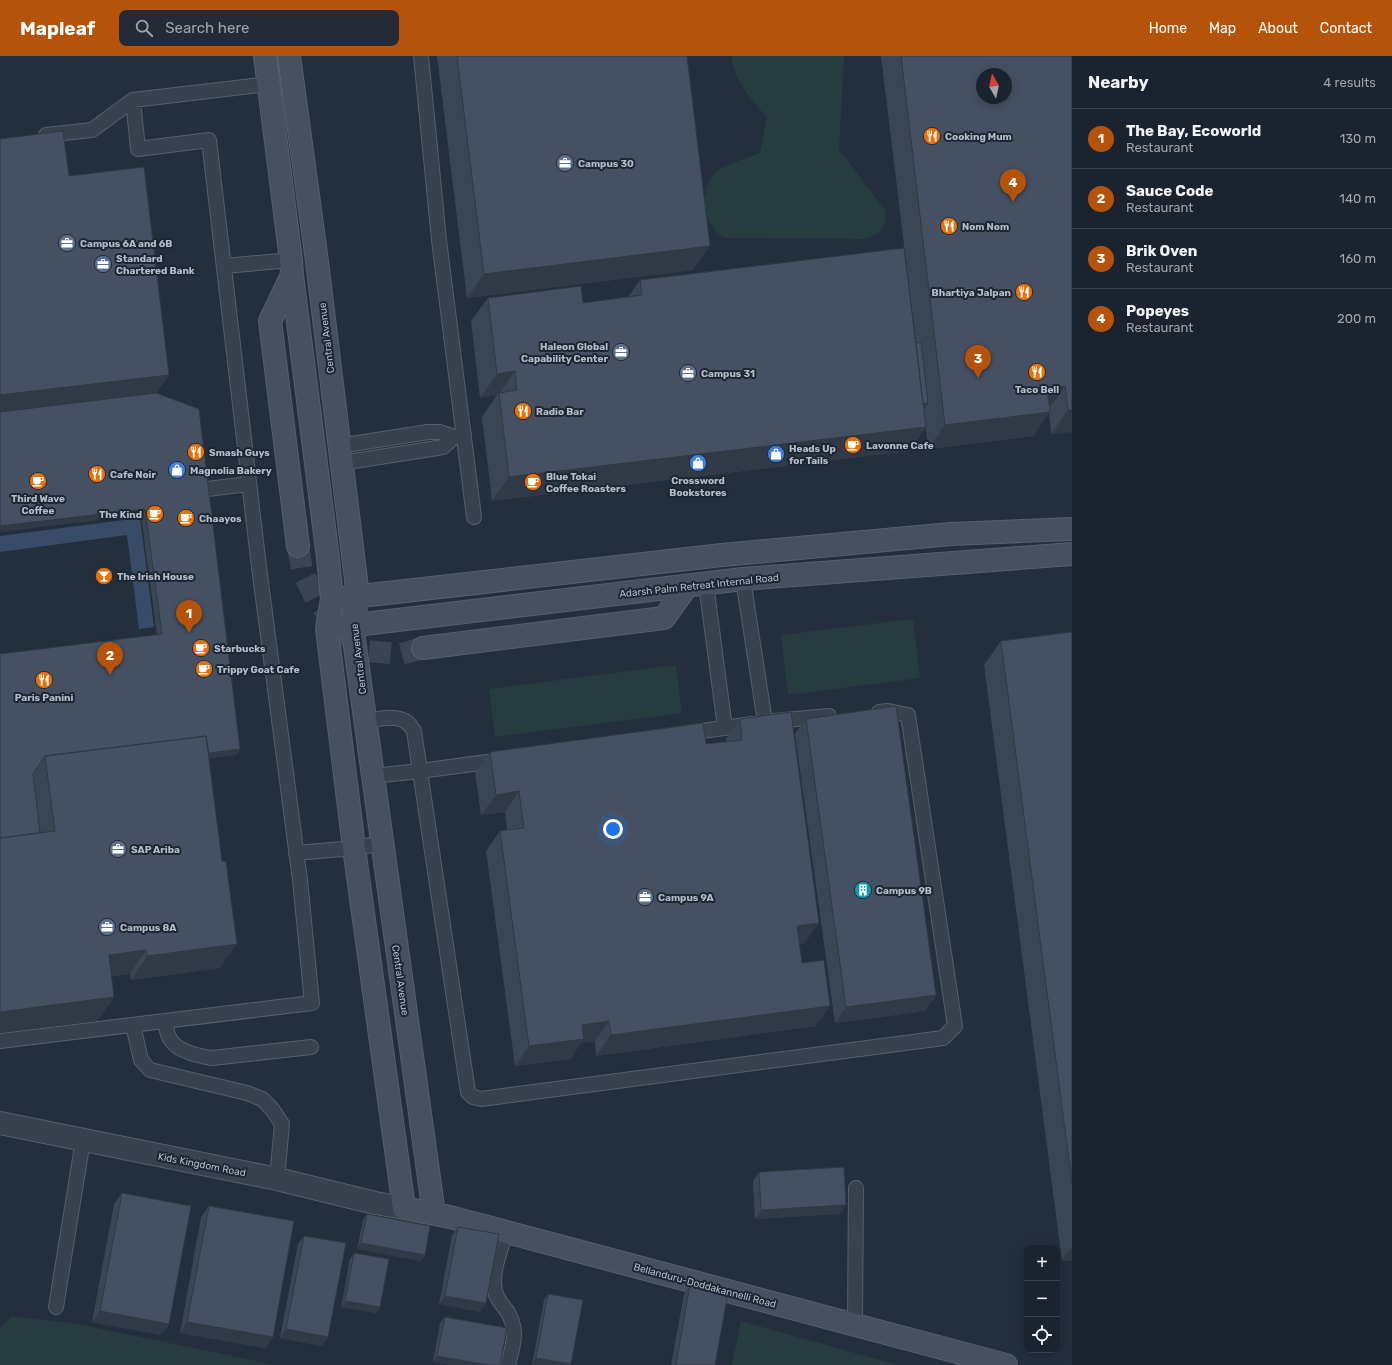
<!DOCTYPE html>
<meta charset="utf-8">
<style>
body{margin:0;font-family:Rubik,sans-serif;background:#242b36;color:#f1f3f6}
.controls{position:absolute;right:12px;bottom:12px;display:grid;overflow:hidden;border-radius:8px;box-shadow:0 2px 10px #0003}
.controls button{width:36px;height:36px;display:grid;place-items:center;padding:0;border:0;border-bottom:1px solid #39404a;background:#1b232e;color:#f1f3f6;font:20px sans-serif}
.compass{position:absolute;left:976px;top:12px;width:36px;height:36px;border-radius:50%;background:#1b232e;box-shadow:0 2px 10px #0003;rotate:351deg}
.you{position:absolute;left:613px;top:773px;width:14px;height:14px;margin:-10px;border:3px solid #fff;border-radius:50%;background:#1a73e8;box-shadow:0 0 0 6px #1a73e833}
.badge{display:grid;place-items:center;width:26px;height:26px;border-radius:50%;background:#b45309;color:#fff;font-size:13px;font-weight:700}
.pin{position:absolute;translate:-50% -33px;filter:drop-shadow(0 1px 2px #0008)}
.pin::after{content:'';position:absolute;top:21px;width:14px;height:12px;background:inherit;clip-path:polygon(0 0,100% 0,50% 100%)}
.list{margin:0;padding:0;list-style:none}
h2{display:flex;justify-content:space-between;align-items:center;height:52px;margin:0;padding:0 16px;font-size:17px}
h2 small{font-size:13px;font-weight:400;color:#a0a4aa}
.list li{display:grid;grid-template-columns:26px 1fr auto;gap:12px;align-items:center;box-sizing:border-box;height:60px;padding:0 16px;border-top:1px solid #39404a}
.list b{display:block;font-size:15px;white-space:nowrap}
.list p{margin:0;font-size:13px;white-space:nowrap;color:#a0a4aa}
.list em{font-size:13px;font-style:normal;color:#a0a4aa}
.icon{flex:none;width:22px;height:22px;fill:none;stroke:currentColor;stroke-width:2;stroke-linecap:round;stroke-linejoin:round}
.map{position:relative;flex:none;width:1072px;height:1309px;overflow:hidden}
header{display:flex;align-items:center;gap:24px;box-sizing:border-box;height:56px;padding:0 20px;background:#b45309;color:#fff}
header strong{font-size:19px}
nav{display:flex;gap:22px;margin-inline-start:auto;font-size:14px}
.search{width:280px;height:36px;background:#242b36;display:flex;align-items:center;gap:10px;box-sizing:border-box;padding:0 14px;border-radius:8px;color:#a0a4aa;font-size:15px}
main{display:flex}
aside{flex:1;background:#1b232e}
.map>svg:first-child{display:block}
</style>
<header>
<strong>Mapleaf</strong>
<div class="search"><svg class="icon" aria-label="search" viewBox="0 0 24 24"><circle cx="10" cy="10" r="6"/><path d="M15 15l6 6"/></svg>Search here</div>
<nav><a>Home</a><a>Map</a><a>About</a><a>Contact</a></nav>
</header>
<main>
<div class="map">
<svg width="1072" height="1309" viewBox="0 0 1072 1309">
<rect width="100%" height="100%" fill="#242f3e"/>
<path fill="#263c3f" d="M732 0H844L839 93 885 154C887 172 881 180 864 183L724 182C718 177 713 173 710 166 700 149 704 125 720 113 727 108 750 101 760 97L767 62C754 45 731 22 732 0Z
M913 563 920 622 788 639 781 579Z
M676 609 682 657 495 681 489 633Z
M12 1260 78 1268 275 1309H0V1271Z
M741 1265 898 1309H732Z"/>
<path fill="#394c67" d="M140 462 154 571 139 573 127 479 0 496V480Z"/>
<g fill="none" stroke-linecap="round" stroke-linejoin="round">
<path stroke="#3a4453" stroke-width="22" stroke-dasharray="22 11" stroke-linecap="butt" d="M298 490 302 515 316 543 342 576 367 595 400 598 423 592"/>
<defs>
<path id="lane" d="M421 0 439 184 474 461
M46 79 92 74 133 44 269 28
M224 210 291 204
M339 390 428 376H440L454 381
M341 407 431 393 443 391 454 381 464 379
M190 435 249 428
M743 523 765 666
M706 528 725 672
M366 665C378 663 397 658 408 667 410 669 412 672 414 675L468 1036 473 1041 481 1043 943 982 955 970 908 659 888 655 879 656
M774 665 829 660
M687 677 753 668
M373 720 420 715 502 704
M296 797 354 792 383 787
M165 965C166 971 167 978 170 983 178 996 198 1000 212 1002L311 991
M133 969 141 1004 150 1014 247 1037 262 1043 272 1053 282 1068 277 1123
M0 985 312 947 300 824 259 511 209 84 138 93 133 44
M506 1176C501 1194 491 1215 495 1234 496 1243 502 1248 507 1255 519 1274 513 1289 508 1309
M56 1251 83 1084
M855 1269 856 1132"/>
<path id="street" d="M0 1067 277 1123 375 1147 404 1152"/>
<path id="secondary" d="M265 0 291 204 292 219 328 502 332 543 327 573 354 792 404 1152 450 1161 1006 1309
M289 0 316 198 358 540 352 569 434 1158
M292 219 270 265 298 490
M343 542 722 499 951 478 1072 473
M339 571 743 523 1072 498
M423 592 664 562 687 530"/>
</defs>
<use href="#lane" stroke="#565f6c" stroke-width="16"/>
<use href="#street" stroke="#565f6c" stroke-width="24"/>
<use href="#secondary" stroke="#565f6c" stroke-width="24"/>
<use href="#lane" stroke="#38414e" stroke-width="14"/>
<use href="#street" stroke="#38414e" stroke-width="22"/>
<use href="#secondary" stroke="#465061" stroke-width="22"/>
</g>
<path fill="#3b4654" d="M437 0H687L710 190 693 214 467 242Z
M881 0H1072V376L1051 378 1049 357 1033 380 928 393 924 353 926 371 909 395 492 445 482 361 497 339 480 342 471 265 488 242 583 247 628 241 640 224 916 287Z
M69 120 169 319 156 337 240 693 236 699 209 702 220 912 131 924 130 918 111 920 114 941 97 965 0 977V598L157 579 141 459Z
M1072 576V1204L1062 1205 984 609 1001 585Z
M740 663 805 887 799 888 802 907 830 950 816 970 596 1000 595 985 581 987 570 1003 515 1010 486 795 500 775 507 774 505 756 481 759 475 716 490 696 706 688 726 686V683Z
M806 663 936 939 925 955 835 967 795 678Z
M759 1116 840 1158 755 1163 753 1125Z
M122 1137 169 1268 161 1279 92 1266 114 1148Z
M209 1150 273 1281 265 1292 180 1277 201 1161Z
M367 1158 421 1205 357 1193 363 1164Z
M458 1171 486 1247 480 1256 439 1248 452 1179Z
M304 1180 322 1290 280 1282 298 1188Z
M354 1197 376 1257 341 1251 350 1203Z
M690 1229 715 1309H671L684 1238Z
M548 1238 571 1309H540L532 1308 544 1244Z
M445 1261 500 1309H451L433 1306 440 1267Z"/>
<path fill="#303945" d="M710 190 693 214 467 242 484 218Z
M515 315 499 338V337L497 339 480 342 497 318Z
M169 319 152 343 0 361V339Z
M1065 330 1048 354 1047 333Z
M928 347 924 353 908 350Z
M1068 354H1072V376L1051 378Z
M1050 356 1033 380 928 393 945 369Z
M926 371 909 395 492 445 509 421Z
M145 453 141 459 0 476V470Z
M240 693 236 699 48 722 47 717Z
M519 735 505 756 481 759 496 739Z
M819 867 805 887 783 890 797 870Z
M237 888 220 912 131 924 147 900Z
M146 894 130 918 92 922 109 899Z
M936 939 925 955 835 967 846 951Z
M114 941 97 965 0 977V956Z
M830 950 816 970 596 1000 611 979Z
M609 965 595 985 581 987 570 1003 515 1010 529 990 582 969Z
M846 1149 840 1158 755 1163 761 1154Z
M361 1187 425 1199 421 1205 357 1193Z
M1072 1191V1204L1062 1205Z
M445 1240 486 1247 480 1256 439 1248Z
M345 1245 380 1251 376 1257 341 1251Z
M100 1255 169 1268 161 1279 92 1266Z
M187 1266 273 1281 265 1292 180 1277Z
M286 1273 328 1281 322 1290 280 1282Z
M437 1300 488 1309H451L433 1306Z
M536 1302 571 1308V1309H540L532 1308Z"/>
<path fill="#455162" stroke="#303945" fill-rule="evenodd" d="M457 0H687L710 190 484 218Z
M901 0H1072V354H1068L1065 330 1047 333 1050 356 945 369ZM982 18H1006V42H982Z
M63 75 69 120 144 111 169 319 0 339V83Z
M904 192 926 371 509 421 499 337 517 334 515 315 497 318 488 242 581 230 583 247 642 239 640 224Z
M921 286 928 347 923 348 916 287Z
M156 337 199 353 240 693 209 697 206 680 45 700 33 718 40 777 0 782V598L162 578 145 453 0 470V356Z
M1072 576V1127L1001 585Z
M896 650 936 939 846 951 806 663Z
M791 656 819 867 797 870 802 907 824 904 830 950 611 979 609 965 582 969 584 983 529 990 500 775 524 772 519 735 496 739 490 696 703 667 706 688 742 684 740 663Z
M206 680 222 805 226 806 237 888 147 900 146 894 109 899 114 941 0 956V782L55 775 45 700Z
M844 1111 846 1149 761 1154 759 1116Z
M122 1137 191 1150 169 1268 100 1255Z
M209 1150 294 1165 273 1281 187 1266Z
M367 1158 430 1170 425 1199 361 1187Z
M458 1171 499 1178 486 1247 445 1240Z
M304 1180 346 1187 328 1281 286 1273Z
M354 1197 389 1203 380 1251 345 1245Z
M690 1229 728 1237 715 1309H676Z
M548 1238 583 1244 571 1308 536 1302Z
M445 1261 507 1272 500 1309H488L437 1300Z"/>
<defs>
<symbol id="restaurant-disc" viewBox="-11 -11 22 22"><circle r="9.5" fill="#e8710a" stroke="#1d2633"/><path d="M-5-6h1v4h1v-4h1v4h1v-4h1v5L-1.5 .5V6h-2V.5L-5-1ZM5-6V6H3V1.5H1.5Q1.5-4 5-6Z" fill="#fff"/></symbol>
<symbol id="office-disc" viewBox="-11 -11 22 22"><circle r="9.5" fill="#5c6f8a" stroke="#1d2633"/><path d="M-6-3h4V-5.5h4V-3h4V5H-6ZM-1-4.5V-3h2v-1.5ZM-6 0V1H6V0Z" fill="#fff"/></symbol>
<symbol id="cafe-disc" viewBox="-11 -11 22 22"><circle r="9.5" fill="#e8710a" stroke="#1d2633"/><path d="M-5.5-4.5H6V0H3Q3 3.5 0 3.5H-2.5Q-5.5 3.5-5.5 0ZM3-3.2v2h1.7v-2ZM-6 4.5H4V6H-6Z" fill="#fff"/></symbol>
<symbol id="shop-disc" viewBox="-11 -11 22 22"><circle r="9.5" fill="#3f7fe0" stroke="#1d2633"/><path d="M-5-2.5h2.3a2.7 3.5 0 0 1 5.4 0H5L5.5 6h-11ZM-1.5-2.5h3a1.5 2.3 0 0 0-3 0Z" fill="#fff"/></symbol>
<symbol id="bar-disc" viewBox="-11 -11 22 22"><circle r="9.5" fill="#e8710a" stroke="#1d2633"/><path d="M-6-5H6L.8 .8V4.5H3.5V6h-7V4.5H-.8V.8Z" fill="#fff"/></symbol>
<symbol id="building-disc" viewBox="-11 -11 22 22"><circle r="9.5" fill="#0f9aa8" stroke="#1d2633"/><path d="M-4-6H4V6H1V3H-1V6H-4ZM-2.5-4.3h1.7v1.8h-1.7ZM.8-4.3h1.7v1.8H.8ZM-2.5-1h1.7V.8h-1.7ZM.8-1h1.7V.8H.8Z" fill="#fff"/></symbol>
</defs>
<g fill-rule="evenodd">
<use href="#restaurant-disc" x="922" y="70" width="20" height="20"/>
<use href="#office-disc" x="555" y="97" width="20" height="20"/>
<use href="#restaurant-disc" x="939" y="160" width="20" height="20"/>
<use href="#office-disc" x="57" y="177" width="20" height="20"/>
<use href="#office-disc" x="93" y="198" width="20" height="20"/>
<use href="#restaurant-disc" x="1014" y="226" width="20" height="20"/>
<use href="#office-disc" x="611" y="286" width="20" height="20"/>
<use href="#restaurant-disc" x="1027" y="306" width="20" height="20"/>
<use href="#office-disc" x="678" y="307" width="20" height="20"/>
<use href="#restaurant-disc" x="513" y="345" width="20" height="20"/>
<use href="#cafe-disc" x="843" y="379" width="20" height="20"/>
<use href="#restaurant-disc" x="186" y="386" width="20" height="20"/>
<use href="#shop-disc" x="766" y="388" width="20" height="20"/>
<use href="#shop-disc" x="688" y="397" width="20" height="20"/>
<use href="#shop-disc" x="167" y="404" width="20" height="20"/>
<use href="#restaurant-disc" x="87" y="408" width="20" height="20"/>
<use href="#cafe-disc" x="28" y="415" width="20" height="20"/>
<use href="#cafe-disc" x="523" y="416" width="20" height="20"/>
<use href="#cafe-disc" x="145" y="448" width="20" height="20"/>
<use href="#cafe-disc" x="176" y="452" width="20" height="20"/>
<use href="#bar-disc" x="94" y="510" width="20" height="20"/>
<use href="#cafe-disc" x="191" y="582" width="20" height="20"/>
<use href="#cafe-disc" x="194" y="603" width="20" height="20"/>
<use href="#restaurant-disc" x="34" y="614" width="20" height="20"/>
<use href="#office-disc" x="108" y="783" width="20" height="20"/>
<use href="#building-disc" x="853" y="824" width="20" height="20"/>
<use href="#office-disc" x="635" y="831" width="20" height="20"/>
<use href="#office-disc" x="97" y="861" width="20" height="20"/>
</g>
<g text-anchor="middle" stroke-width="4" stroke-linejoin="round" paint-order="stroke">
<g font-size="10" font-weight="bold" fill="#b4bcc9" stroke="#1d2633" text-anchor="start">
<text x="945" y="84">Cooking Mum</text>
<text x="578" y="111">Campus 30</text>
<text x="962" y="174">Nom Nom</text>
<text x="80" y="191">Campus 6A and 6B</text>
<text x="116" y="206">Standard<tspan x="116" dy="12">Chartered Bank</tspan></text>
<text x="1011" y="240" text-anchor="end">Bhartiya Jalpan</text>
<text x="608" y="294" text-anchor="end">Haleon Global<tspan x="608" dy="12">Capability Center</tspan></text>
<text x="701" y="321">Campus 31</text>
<text x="1037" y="337" text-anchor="middle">Taco Bell</text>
<text x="536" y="359">Radio Bar</text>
<text x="866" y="393">Lavonne Cafe</text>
<text x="789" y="396">Heads Up<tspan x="789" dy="12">for Tails</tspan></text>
<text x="209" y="400">Smash Guys</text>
<text x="190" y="418">Magnolia Bakery</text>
<text x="110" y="422">Cafe Noir</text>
<text x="546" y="424">Blue Tokai<tspan x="546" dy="12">Coffee Roasters</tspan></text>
<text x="698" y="428" text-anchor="middle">Crossword<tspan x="698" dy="12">Bookstores</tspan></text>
<text x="38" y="446" text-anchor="middle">Third Wave<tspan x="38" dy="12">Coffee</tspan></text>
<text x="142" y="462" text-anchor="end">The Kind</text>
<text x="199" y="466">Chaayos</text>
<text x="117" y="524">The Irish House</text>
<text x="214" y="596">Starbucks</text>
<text x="217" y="617">Trippy Goat Cafe</text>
<text x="44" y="645" text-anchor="middle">Paris Panini</text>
<text x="131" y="797">SAP Ariba</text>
<text x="876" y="838">Campus 9B</text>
<text x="658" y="845">Campus 9A</text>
<text x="120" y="875">Campus 8A</text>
</g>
<g font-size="10" fill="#b4bcc9" stroke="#1d2633">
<text transform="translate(326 282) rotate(-97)" y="4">Central Avenue</text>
<text transform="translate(699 529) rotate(-6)" y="4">Adarsh Palm Retreat Internal Road</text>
<text transform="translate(358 603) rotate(-97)" y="4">Central Avenue</text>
<text transform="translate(401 924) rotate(82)" y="4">Central Avenue</text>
<text transform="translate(202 1108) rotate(11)" y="4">Kids Kingdom Road</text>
<text transform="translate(705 1229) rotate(15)" y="4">Bellanduru-Doddakannelli Road</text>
</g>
</g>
</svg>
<div class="controls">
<button>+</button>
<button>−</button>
<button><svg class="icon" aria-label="locate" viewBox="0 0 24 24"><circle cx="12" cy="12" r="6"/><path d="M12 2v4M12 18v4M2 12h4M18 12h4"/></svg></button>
</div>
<svg class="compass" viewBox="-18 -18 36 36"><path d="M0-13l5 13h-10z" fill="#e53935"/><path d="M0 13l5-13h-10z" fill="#a0a4aa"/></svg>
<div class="you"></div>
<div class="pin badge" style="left:189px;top:577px">1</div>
<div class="pin badge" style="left:110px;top:619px">2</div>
<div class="pin badge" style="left:978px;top:322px">3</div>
<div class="pin badge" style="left:1013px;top:146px">4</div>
</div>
<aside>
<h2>Nearby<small>4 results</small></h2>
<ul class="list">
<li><span class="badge">1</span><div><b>The Bay, Ecoworld</b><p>Restaurant</p></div><em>130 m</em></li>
<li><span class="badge">2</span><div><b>Sauce Code</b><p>Restaurant</p></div><em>140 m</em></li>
<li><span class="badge">3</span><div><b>Brik Oven</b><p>Restaurant</p></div><em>160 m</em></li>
<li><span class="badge">4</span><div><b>Popeyes</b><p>Restaurant</p></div><em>200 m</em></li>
</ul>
</aside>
</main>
